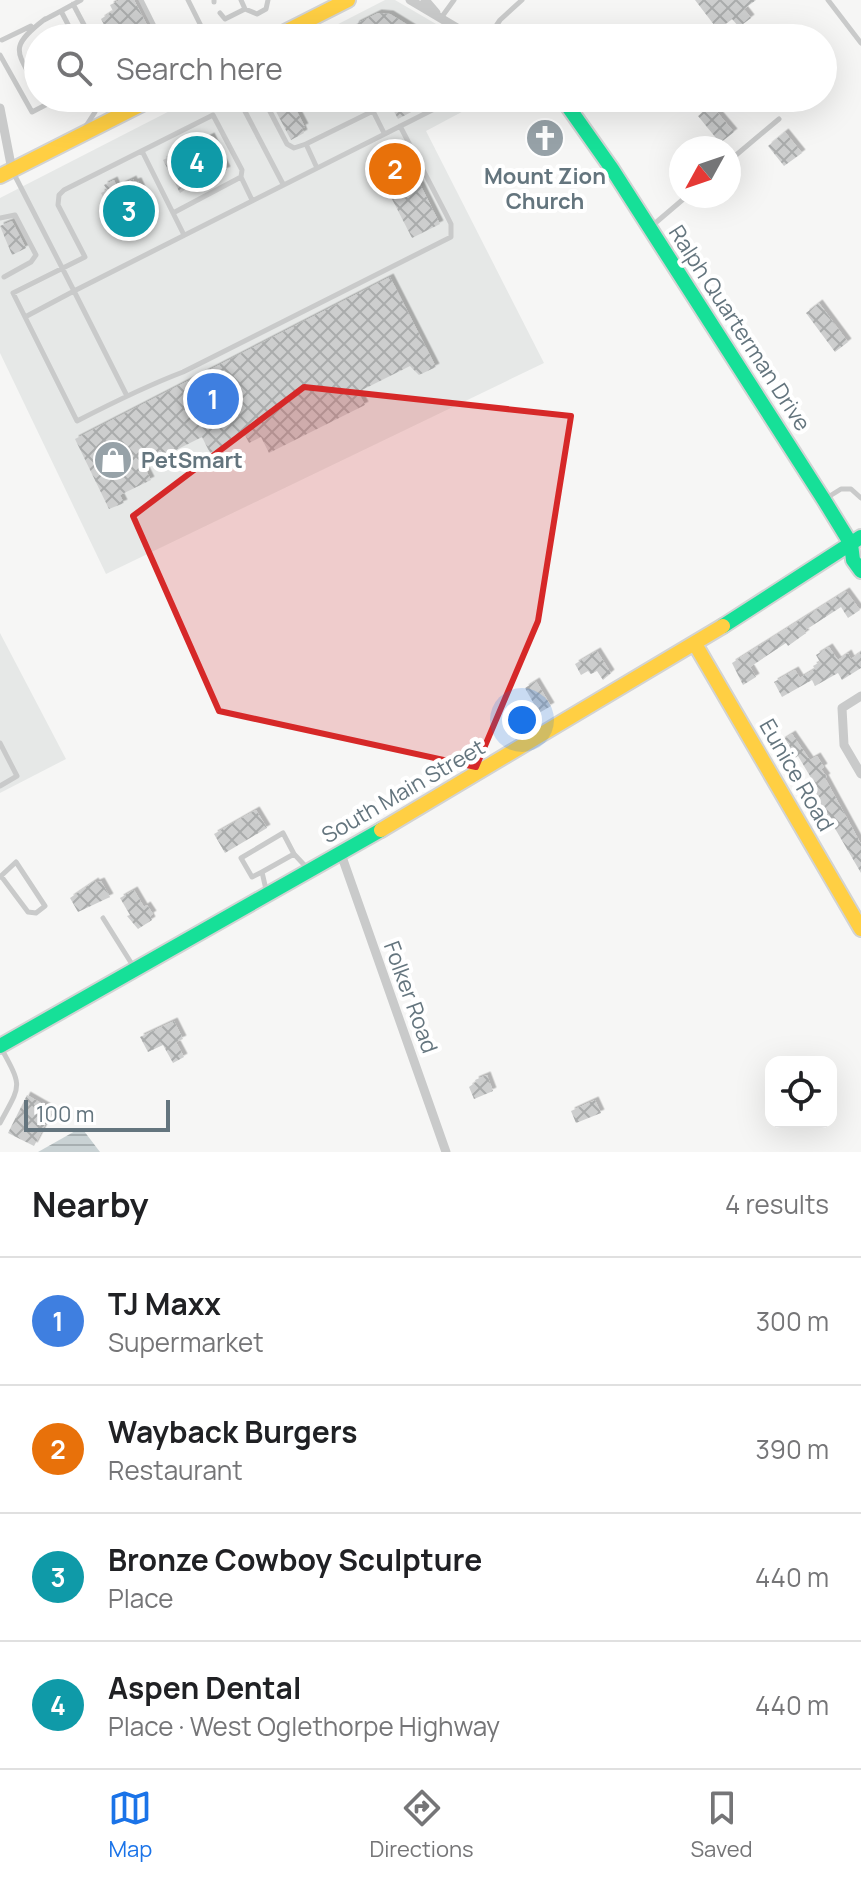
<!DOCTYPE html>
<meta charset="utf-8">
<style>
body{margin:0;font-family:Manrope,sans-serif;background:#f2f2f2;color:#202124}
.controls{position:absolute;right:24px;bottom:24px;display:grid;overflow:hidden;border-radius:16px;box-shadow:0 8px 32px #0002}
.controls button{width:72px;height:72px;display:grid;place-items:center;padding:0;border:0;border-bottom:2px solid #e0e0e0;background:#fff;color:#202124;font:40px sans-serif}
.compass{position:absolute;left:669px;top:136px;width:72px;height:72px;border-radius:50%;background:#fff;box-shadow:0 8px 32px #0002;rotate:230deg}
.scale{position:absolute;left:24px;bottom:20px;width:146px;box-sizing:border-box;padding-left:8px;border:4px solid #64757e;border-top:0;font-size:22px;line-height:28px;white-space:nowrap;color:#64757e;-webkit-text-stroke:6px #fff;paint-order:stroke}
.you{position:absolute;left:522px;top:720px;width:28px;height:28px;margin:-20px;border:6px solid #fff;border-radius:50%;background:#1a73e8;box-shadow:0 0 0 12px #1a73e833}
.badge{display:grid;place-items:center;width:52px;height:52px;border-radius:50%;background:#1a73e8;color:#fff;font-size:26px;font-weight:700}
.pin{position:absolute;translate:-50% -50%;border:4px solid #fff;box-shadow:0 2px 8px #0006}
.list{margin:0;padding:0;list-style:none}
h2{display:flex;justify-content:space-between;align-items:center;height:104px;margin:0;padding:0 32px;font-size:34px}
h2 small{font-size:26px;font-weight:400;color:#757577}
.list li{display:grid;grid-template-columns:52px 1fr auto;gap:24px;align-items:center;box-sizing:border-box;height:128px;padding:0 32px;border-top:2px solid #e0e0e0}
.list b{display:block;font-size:30px;white-space:nowrap}
.list p{margin:0;font-size:26px;white-space:nowrap;color:#757577}
.list em{font-size:26px;font-style:normal;color:#757577}
.icon{flex:none;width:44px;height:44px;fill:none;stroke:currentColor;stroke-width:2;stroke-linecap:round;stroke-linejoin:round}
.map{position:relative;flex:none;width:861px;height:1152px;overflow:hidden}
.search{position:absolute;background:#fff;box-shadow:0 8px 32px #0002;left:24px;right:24px;top:24px;height:88px;display:flex;align-items:center;gap:20px;box-sizing:border-box;padding:0 28px;border-radius:44px;color:#757577;font-size:30px}
.sheet{height:616px;background:#fff}
nav{display:flex;justify-content:space-around;align-items:center;box-sizing:border-box;height:112px;border-top:2px solid #e0e0e0;background:#fff;font-size:22px;color:#757577}
nav a{display:grid;justify-items:center;gap:4px}
nav .on{color:#1a73e8}
.map>svg:first-child{display:block}
</style>
<div class="map">
<svg width="861" height="1152" viewBox="0 0 861 1152">
<defs>
<pattern id="water-rules" width="6" height="5" patternUnits="userSpaceOnUse" patternTransform="scale(2)"><rect width="6" height="5" fill="#c9d2d4"/><path d="M0 2.5h6" fill="none" stroke="#a7afb1"/></pattern>
<pattern id="building-cross-hatch" width="8" height="8" patternUnits="userSpaceOnUse" patternTransform="scale(2)"><rect width="8" height="8" fill="#cdcece"/><path d="M0 0l8 8M0 8l8-8" fill="none" stroke="#aaacac"/></pattern>
<filter id="shadow"><feDropShadow dx="3.5" dy="-3.5" stdDeviation="0" flood-color="#0004"/></filter>
</defs>
<rect width="100%" height="100%" fill="#f6f6f5"/>
<path fill="#e6e8e7" d="M385 0H395L460 38H311Z
M195 98H488L426 131 544 363 106 574 0 353V198Z
M0 633 66 759 0 793Z"/>
<path fill="url(#water-rules)" d="M77 1130 84 1131 100 1152H38Z"/>
<path fill="url(#building-cross-hatch)" filter="url(#shadow)" d="M120 0H134L150 31 137 38H111L101 19 113 11 110 5Z
M695 0H756L744 9 751 18 739 27 732 19 718 30Z
M378 13 390 14 429 38H355L354 29 356 24Z
M269 98H290L305 127 302 128 304 133 291 140Z
M387 98H438L398 119Z
M711 105 734 132 720 143 698 116Z
M785 132 802 153 784 166 768 146Z
M211 136 227 170 214 176 212 172 180 193 163 160Z
M405 154 440 224 412 238 376 168Z
M133 179 134 182 138 181 143 192 140 194 145 206 136 212 138 216 118 225 101 193 107 190 104 185 114 180 117 187Z
M12 221 26 248 12 255 0 226Z
M390 277 436 367 419 375 410 366 358 392 365 405 269 453 261 437 249 443 245 435 210 453 202 437 144 466 151 480 120 495 124 503 109 509 75 439Z
M819 303 848 342 835 352 806 313Z
M846 591 860 610 848 618 841 607 804 631 806 633 788 646 786 643 750 667 756 677 743 685 732 663Z
M829 647 838 660 848 653 851 659 861 652V668L842 680 838 673 815 686 812 680 782 697 774 682 795 670 800 678 815 669 813 666 820 662 816 655Z
M597 651 611 673 603 680 597 671 591 674 588 671 581 675 575 664Z
M536 681 551 706 539 713 525 688Z
M792 734 810 760 817 756 824 767 821 769 827 777 825 778 861 844V873L809 784 813 781 798 756 793 759 781 741Z
M256 810 267 828 225 853 214 834Z
M95 881 96 883 101 881 110 897 78 912 70 898Z
M134 890 144 907 147 905 153 914 150 916 152 920 138 929 127 916 130 915 120 898Z
M174 1021 183 1039 176 1042 184 1057 173 1063 163 1045 148 1052 140 1037Z
M487 1075 493 1091 474 1099 469 1087 476 1082 475 1080Z
M27 1095 53 1110 34 1146 8 1133Z
M595 1100 601 1113 576 1123 571 1111Z"/>
<g fill="none" stroke-linecap="round" stroke-linejoin="round">
<defs>
<path id="fast" d="M562 98 612 169 824 500 851 544 853 560 861 571
M723 626 861 537
M0 1046 381 830"/>
<path id="slow" d="M273 38 348 0
M0 176 154 98
M695 644 861 929
M381 830 723 626"/>
</defs>
<use href="#fast" stroke="#d2d3d3" stroke-width="18"/>
<use href="#slow" stroke="#d2d3d3" stroke-width="18"/>
<path stroke="#c9caca" stroke-width="5" d="M141 0 160 38
M188 0 207 38
M214 0V2
M241 0 245 9 257 14 266 9 268 0
M828 0 861 43
M73 4 91 38
M220 13 225 19 245 9
M441 18 454 0
M44 20 61 11
M75 38 61 11 81 0
M488 38 500 20 522 0
M2 40 31 26
M0 55 32 112 59 98
M38 91C18 51 6 49 45 19
M107 98 117 116
M238 98 283 184
M263 98 287 144 294 148 306 144
M86 126 95 112 97 98
M142 151 184 235
M729 161 779 119
M317 168 306 144 373 111 384 133
M14 174 74 291 456 98
M241 177 252 200
M0 218 15 215 36 255 31 262 4 277
M653 225 687 196
M25 317 13 293 85 257 58 205 59 195 64 190 213 115 242 170 241 177 173 213
M127 396 74 291 25 317 77 421C112 403 146 386 183 372L451 237V224L446 214 400 126
M825 499 841 489H851L861 498
M0 743 17 776 0 786
M262 872 252 877 241 858 283 833 294 854
M0 877 1 876 16 862 45 906 36 913 28 912 1 876
M267 894 262 872 294 854 309 870
M103 918 135 969
M0 1123C21 1084 23 1088 1 1048"/>
<path stroke="#c9caca" stroke-width="9" d="M410 0 474 38
M425 0 436 13
M0 108 12 170
M861 696 842 708 844 745 861 774
M341 854 446 1152"/>
<use href="#fast" stroke="#16e098" stroke-width="14"/>
<use href="#slow" stroke="#ffcf43" stroke-width="14"/>
</g>
<path fill="#d62828" fill-opacity="0.2" stroke="#d62828" stroke-width="6" stroke-linejoin="round" d="M304 387 571 416 538 621 476 767 219 711 133 516Z"/>
<defs>
<symbol id="church-disc" viewBox="-11 -11 22 22"><circle r="9.5" fill="#97a2a8" stroke="#fff"/><path d="M-1.2-6h2.4v3.5h3.3v2.4h-3.3V6h-2.4V-.1h-3.3v-2.4h3.3Z" fill="#fff"/></symbol>
<symbol id="shop-disc" viewBox="-11 -11 22 22"><circle r="9.5" fill="#97a2a8" stroke="#fff"/><path d="M-5-2.5h2.3a2.7 3.5 0 0 1 5.4 0H5L5.5 6h-11ZM-1.5-2.5h3a1.5 2.3 0 0 0-3 0Z" fill="#fff"/></symbol>
</defs>
<g fill-rule="evenodd">
<use href="#church-disc" x="523" y="116" width="44" height="44"/>
<use href="#shop-disc" x="91" y="438" width="44" height="44"/>
</g>
<g text-anchor="middle" stroke-width="8" stroke-linejoin="round" paint-order="stroke">
<g font-size="22" font-weight="bold" fill="#64757e" stroke="#fff">
<text x="545" y="184">Mount Zion<tspan x="545" dy="25">Church</tspan></text>
<text x="141" y="468" text-anchor="start">PetSmart</text>
</g>
<g font-size="22" fill="#64757e" stroke="#fff">
<text transform="translate(740 328) rotate(57)" y="8">Ralph Quarterman Drive</text>
<text transform="translate(797 775) rotate(60)" y="8">Eunice Road</text>
<text transform="translate(403 791) rotate(-30)" y="8">South Main Street</text>
<text transform="translate(411 997) rotate(70)" y="8">Folker Road</text>
</g>
</g>
</svg>
<div class="controls">
<button><svg class="icon" aria-label="locate" viewBox="0 0 24 24"><circle cx="12" cy="12" r="6"/><path d="M12 2v4M12 18v4M2 12h4M18 12h4"/></svg></button>
</div>
<svg class="compass" viewBox="-18 -18 36 36"><path d="M0-13l5 13h-10z" fill="#e53935"/><path d="M0 13l5-13h-10z" fill="#757577"/></svg>
<div class="scale">100 m</div>
<div class="you"></div>
<div class="pin badge" style="left:213px;top:399px;background:#3f7fe0">1</div>
<div class="pin badge" style="left:395px;top:169px;background:#e8710a">2</div>
<div class="pin badge" style="left:129px;top:211px;background:#0f9aa8">3</div>
<div class="pin badge" style="left:197px;top:162px;background:#0f9aa8">4</div>
<div class="search"><svg class="icon" aria-label="search" viewBox="0 0 24 24"><circle cx="10" cy="10" r="6"/><path d="M15 15l6 6"/></svg>Search here</div>
</div>
<section class="sheet">
<h2>Nearby<small>4 results</small></h2>
<ul class="list">
<li><span class="badge" style="background:#3f7fe0">1</span><div><b>TJ Maxx</b><p>Supermarket</p></div><em>300 m</em></li>
<li><span class="badge" style="background:#e8710a">2</span><div><b>Wayback Burgers</b><p>Restaurant</p></div><em>390 m</em></li>
<li><span class="badge" style="background:#0f9aa8">3</span><div><b>Bronze Cowboy Sculpture</b><p>Place</p></div><em>440 m</em></li>
<li><span class="badge" style="background:#0f9aa8">4</span><div><b>Aspen Dental</b><p>Place · West Oglethorpe Highway</p></div><em>440 m</em></li>
</ul>
</section>
<nav>
<a class="on"><svg class="icon" aria-label="map" viewBox="0 0 24 24"><path d="M3 6l6-2 6 2 6-2v14l-6 2-6-2-6 2zM9 4v14M15 6v14"/></svg>Map</a>
<a><svg class="icon" aria-label="directions" viewBox="0 0 24 24"><path d="M12 3l9 9-9 9-9-9zM9 14v-3h6M13 9l2 2-2 2"/></svg>Directions</a>
<a><svg class="icon" aria-label="saved" viewBox="0 0 24 24"><path d="M7 4h10v16l-5-4-5 4z"/></svg>Saved</a>
</nav>
